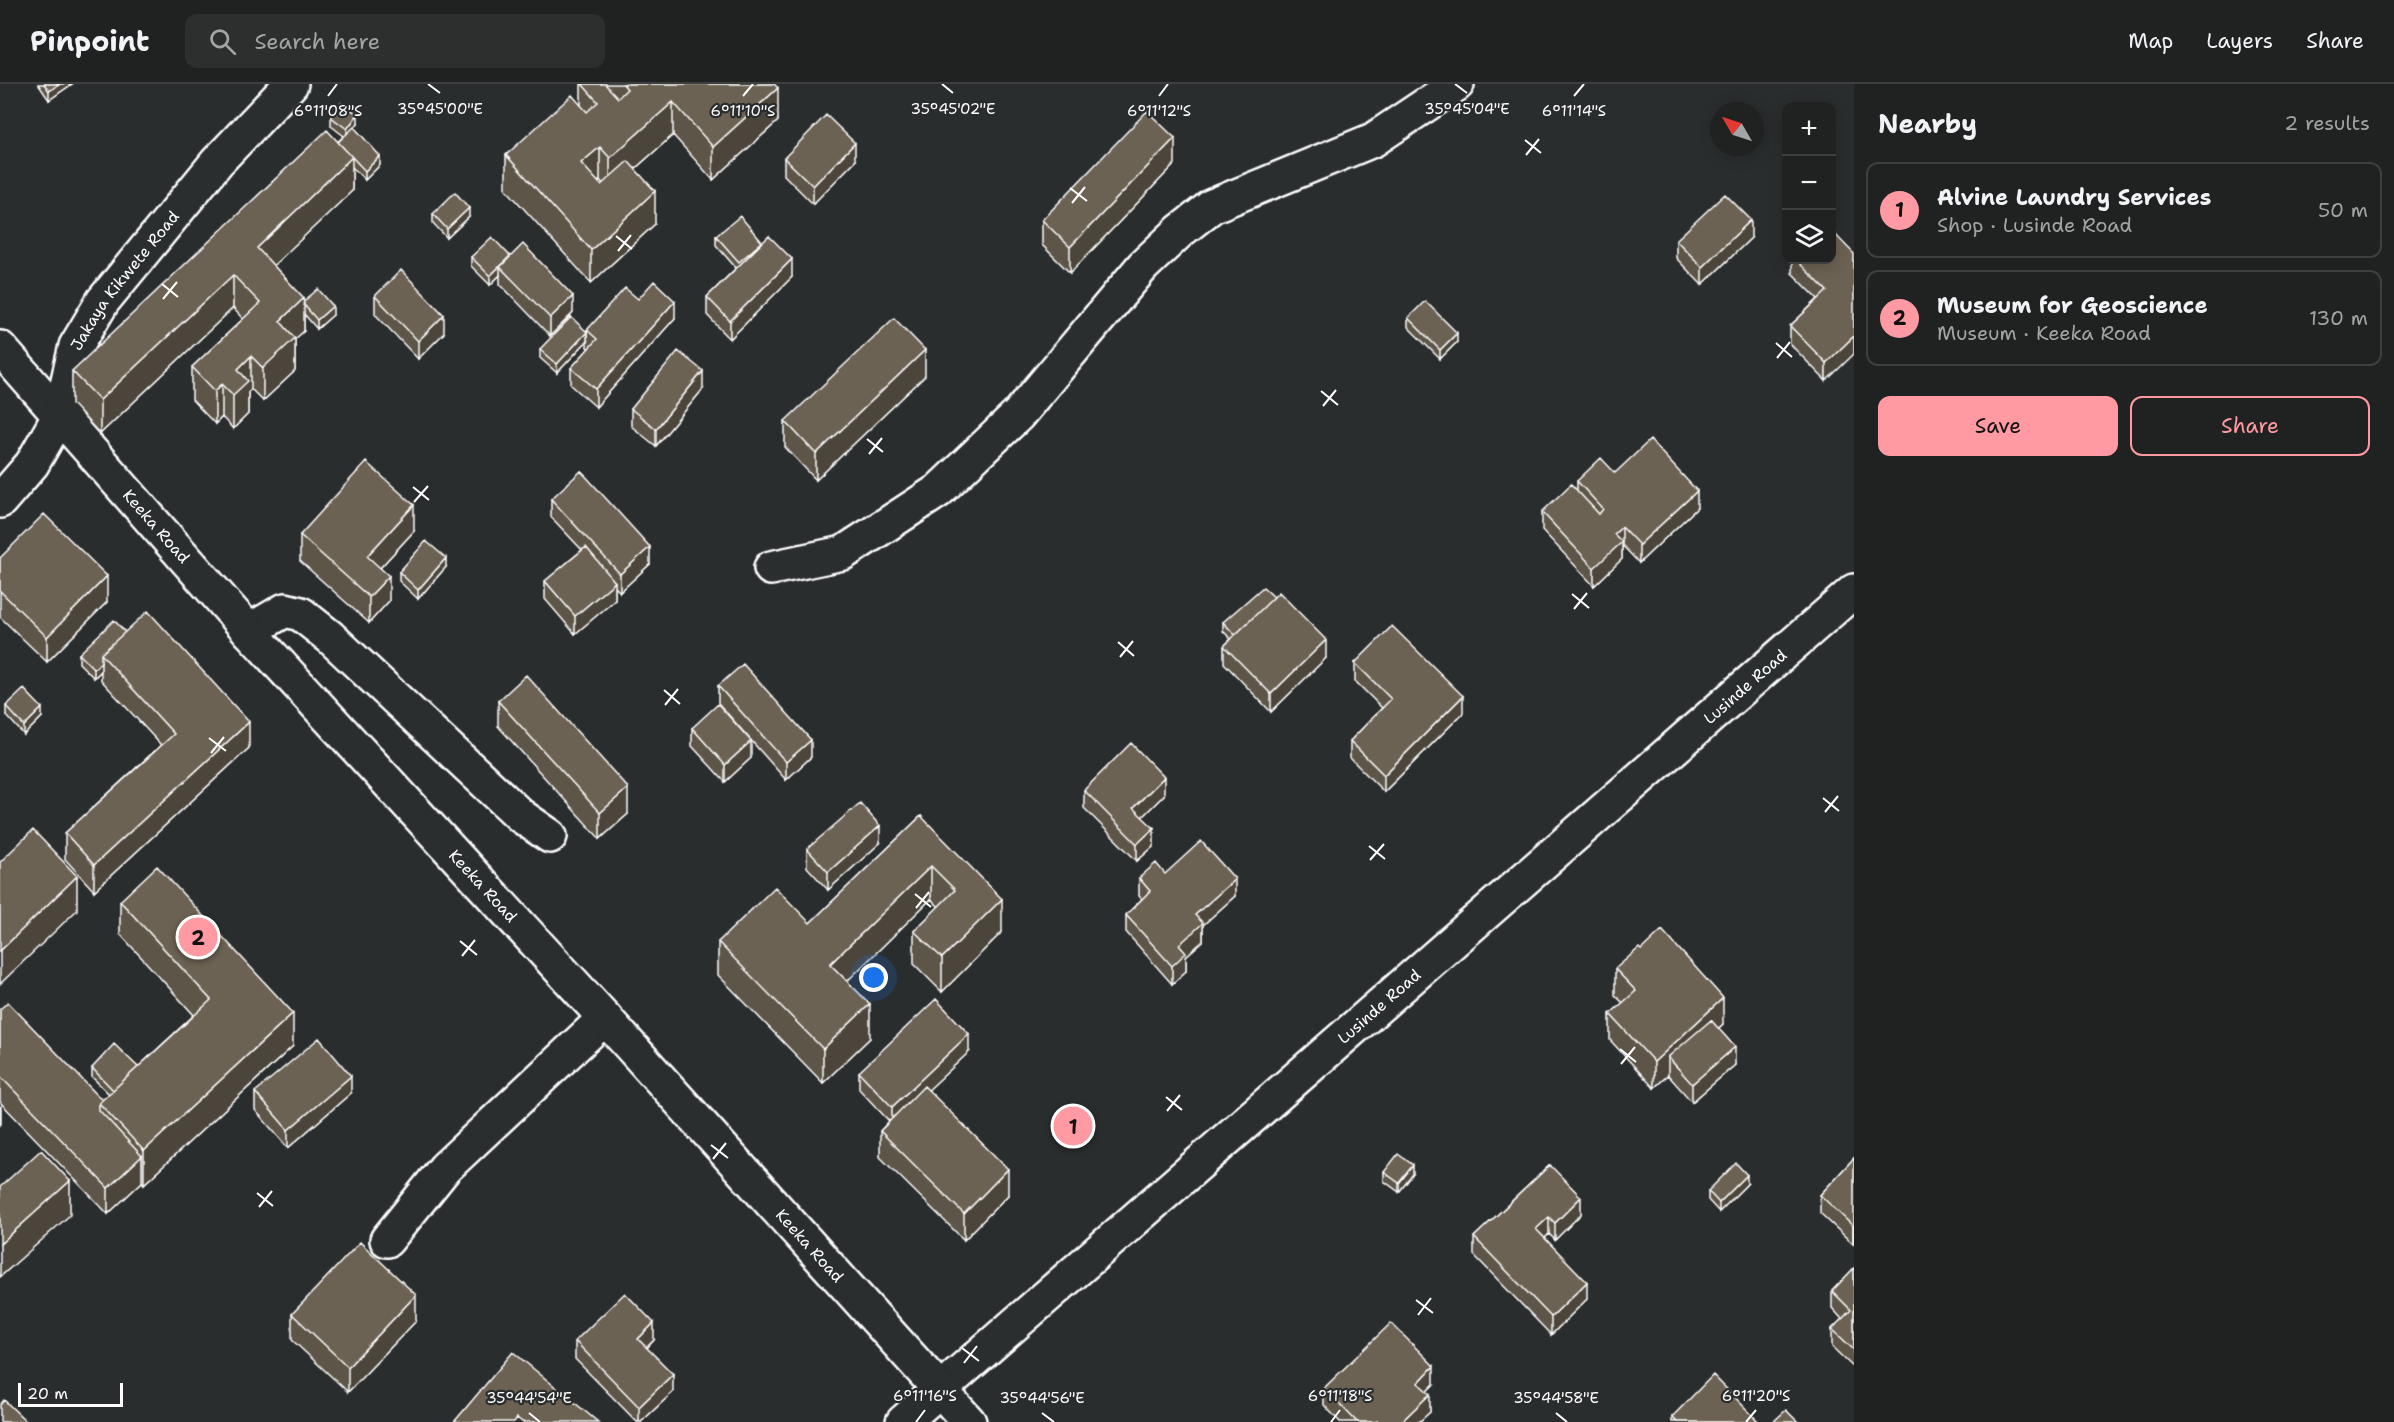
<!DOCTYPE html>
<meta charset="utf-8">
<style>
body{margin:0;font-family:"Shantell Sans",sans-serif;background:#2d2f2f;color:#f1f3f6}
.controls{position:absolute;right:18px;top:18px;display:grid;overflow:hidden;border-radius:12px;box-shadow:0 3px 15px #0003}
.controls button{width:54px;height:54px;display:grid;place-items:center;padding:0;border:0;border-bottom:2px solid #3d3f40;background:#202222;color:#f1f3f6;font:30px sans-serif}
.compass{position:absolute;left:1710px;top:18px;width:54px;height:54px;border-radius:50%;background:#202222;box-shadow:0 3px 15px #0003;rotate:309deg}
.scale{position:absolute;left:18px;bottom:15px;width:105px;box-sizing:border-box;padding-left:6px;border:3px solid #fff;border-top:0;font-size:16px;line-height:21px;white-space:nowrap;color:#fff;-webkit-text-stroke:4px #2a2d2e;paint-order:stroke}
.you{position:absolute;left:874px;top:894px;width:21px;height:21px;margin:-15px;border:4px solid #fff;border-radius:50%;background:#1a73e8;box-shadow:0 0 0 9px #1a73e833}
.badge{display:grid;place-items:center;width:39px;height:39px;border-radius:50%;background:#ff9aa2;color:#111;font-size:20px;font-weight:700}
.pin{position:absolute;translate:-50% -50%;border:3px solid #fff;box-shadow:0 2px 6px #0006}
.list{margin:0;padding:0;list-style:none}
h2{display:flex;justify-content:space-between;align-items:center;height:78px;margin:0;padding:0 24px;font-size:26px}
h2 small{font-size:20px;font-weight:400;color:#a2a4a5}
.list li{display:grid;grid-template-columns:39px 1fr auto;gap:18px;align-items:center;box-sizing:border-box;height:96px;margin:0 12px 12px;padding:0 12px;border:2px solid #3d3f40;border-radius:12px}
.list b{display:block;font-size:22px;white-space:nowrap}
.list p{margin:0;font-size:20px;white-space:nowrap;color:#a2a4a5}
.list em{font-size:20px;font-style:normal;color:#a2a4a5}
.actions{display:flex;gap:12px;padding:18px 24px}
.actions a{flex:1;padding:14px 0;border:2px solid #ff9aa2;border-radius:12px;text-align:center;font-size:21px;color:#ff9aa2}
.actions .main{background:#ff9aa2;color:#111}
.icon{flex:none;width:33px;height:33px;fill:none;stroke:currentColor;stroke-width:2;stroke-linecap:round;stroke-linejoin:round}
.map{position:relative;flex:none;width:1854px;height:1338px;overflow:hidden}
header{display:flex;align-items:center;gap:36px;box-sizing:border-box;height:84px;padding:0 30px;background:#202222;border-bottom:2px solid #3d3f40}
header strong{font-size:28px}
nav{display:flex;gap:33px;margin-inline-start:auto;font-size:21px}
.search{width:420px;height:54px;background:#2d2f2f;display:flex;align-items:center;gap:15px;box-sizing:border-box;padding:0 21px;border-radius:12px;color:#a2a4a5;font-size:22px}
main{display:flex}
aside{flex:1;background:#202222}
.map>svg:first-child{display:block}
</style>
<header>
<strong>Pinpoint</strong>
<div class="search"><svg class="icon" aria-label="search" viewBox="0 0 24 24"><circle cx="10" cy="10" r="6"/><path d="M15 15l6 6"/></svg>Search here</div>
<nav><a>Map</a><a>Layers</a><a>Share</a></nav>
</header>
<main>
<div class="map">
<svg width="1854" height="1338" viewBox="0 0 1854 1338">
<rect width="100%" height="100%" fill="#2a2d2e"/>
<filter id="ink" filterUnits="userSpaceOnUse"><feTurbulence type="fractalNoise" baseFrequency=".0167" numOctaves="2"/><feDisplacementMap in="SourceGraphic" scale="12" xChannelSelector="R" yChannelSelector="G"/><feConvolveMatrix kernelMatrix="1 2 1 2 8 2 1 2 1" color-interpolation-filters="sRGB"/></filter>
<g filter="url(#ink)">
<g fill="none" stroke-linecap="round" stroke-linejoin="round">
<defs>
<g id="street">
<path d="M771 484 843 469 938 407 1018 331 1143 182 1180 147 1212 122 1373 56 1457 0"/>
<path d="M249 547 285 526 301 530 330 553 521 732 550 752"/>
<path d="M387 1156 445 1084 605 934"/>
<path id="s1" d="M903 1338 1854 507"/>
</g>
<g id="secondary">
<path id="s2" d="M0 264 249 547 605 934 969 1338"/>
<path id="s3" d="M0 417 32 380 60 331 76 262 103 217 217 78 291 0"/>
</g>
</defs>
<use href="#street" stroke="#fff" stroke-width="38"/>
<use href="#secondary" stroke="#fff" stroke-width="38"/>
<use href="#street" stroke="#2a2d2e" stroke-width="33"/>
<use href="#secondary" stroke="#2a2d2e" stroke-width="33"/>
</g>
<path fill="#5d5447" stroke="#fff" stroke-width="1.5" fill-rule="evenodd" d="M38 0H72L49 16Z
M581 0H605L606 2V0H774L778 37 713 96 673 51 635 85 655 140 591 199 506 105V71L581 22ZM600 96 603 100 601 101 598 98Z
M331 33 358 39 354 44 380 81 365 96 352 83V107L273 181 304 217 333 231 317 245 304 230V247L295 255V287L263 317 251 305 248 308V330L233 345 222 333 215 340 192 316V283L243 235 233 224 100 350 72 320V287L344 52 331 42Z
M784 74 855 77 813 120 784 91Z
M1175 80 1070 189 1042 161V136Z
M433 130 469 133 447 154 433 139Z
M716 152 792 193 730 255 707 231V213L736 184 716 161Z
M1751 154 1702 201 1676 174V156Z
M510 172 573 229 550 252 500 200V191L490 201 471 182V173Z
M1792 176H1832L1826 297 1790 260V242L1818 215 1792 189Z
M375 212 444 249 418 275 375 230Z
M638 215 675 234 596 323 571 301V284L589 265 587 263V246Z
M1408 234 1457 258 1440 275 1408 243Z
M587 257 557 289 540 274V265Z
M925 292 816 396 785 363V337Z
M703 305 656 362 631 342V325Z
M1615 389 1697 424 1639 479 1622 461V475L1594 502 1542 446V428L1577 407V397Z
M551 415 650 480 620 508 615 503V516L575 550 545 515V497L582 466 551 433Z
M414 447 380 484 389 517 369 539 300 477V451Z
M0 474 107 518 47 578 0 533Z
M446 483 418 515 399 497V488Z
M1274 513 1326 574 1271 628 1224 579V562L1231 555 1223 547V538Z
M125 548 249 664 94 807 65 775V749L161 661 101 596V587L94 594 79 579V570Z
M1355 579 1463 629 1384 708 1350 674V657L1382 624 1355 597Z
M718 602 811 673 786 696 718 619Z
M498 617 628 730 600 755 498 642Z
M6 622 42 633 24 651 6 631Z
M692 644 751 674 725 698 692 662Z
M1084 706 1164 711 1142 733 1154 762 1137 777 1084 724Z
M921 732 1002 848 942 908 914 880V847L939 823 931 815 847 897 870 954 823 999 718 891V858L810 839Z
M880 759 828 806 807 783V765Z
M1165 790 1235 812 1203 841V857L1186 872V887L1172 900 1126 848V831L1142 815 1139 812V794Z
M120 817 293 962 144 1100 142 1098 108 1130 0 1018V925L102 1016 109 1010 92 993V984L138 983 194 931 120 850Z
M1615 885 1723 940 1719 944 1735 981 1692 1018 1668 991 1654 1004 1610 956V930L1623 919 1615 911Z
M969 968 928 1006 1008 1111 964 1156 880 1073V1047L889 1037 859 1005V988Z
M255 1008 351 1009 288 1064 255 1026Z
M1854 1074 1853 1160 1820 1129V1111Z
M1550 1081 1581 1130 1555 1156 1549 1150 1545 1154 1587 1215 1551 1251 1474 1171V1153Z
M1384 1088 1413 1090 1399 1108 1384 1097Z
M1747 1100 1719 1128 1708 1116V1107Z
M1854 1184V1284L1832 1263V1245L1842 1235 1832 1224V1207Z
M292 1230 416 1237 348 1308 292 1256Z
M654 1256 647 1264 673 1308 641 1338H637L575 1275V1257Z
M1434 1300 1427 1307 1430 1328 1419 1338H1340L1324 1321V1304Z
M1672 1333 1759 1338H1672Z"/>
<path fill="#4c453a" stroke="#fff" stroke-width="1.5" d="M60 0H72L49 16V7Z
M778 4V37L713 96V63Z
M673 18V51L610 107V74Z
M358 30V39L347 54V45Z
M1175 54V80L1070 189V163Z
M855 59V77L813 120V102Z
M600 63V96L581 113V79Z
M380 72V81L365 96V87Z
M352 73V107L257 197V164Z
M655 107V140L591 199V166Z
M469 124V133L447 154V145Z
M1751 136V154L1702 201V183Z
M510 172 500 183V191L490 201V192Z
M792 175V193L730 255V237Z
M233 191V224L100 350V316Z
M573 212V229L550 252V234Z
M304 214V247L295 255V287L263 317V284L280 237Z
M675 217V234L596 323V305Z
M333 222V231L317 245V236Z
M444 231V249L418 275V257Z
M587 248V257L557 289V280Z
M1457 249V258L1440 275V266Z
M1854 252V270L1826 297V279Z
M925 266V292L816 396V370Z
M251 272V305L248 308V330L233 345V311L238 285Z
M703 287V305L656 362V345Z
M222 300V333L215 340V307Z
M1697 407V424L1639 479V461Z
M414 421V447L367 498V472Z
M1622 443V475L1594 502V484L1614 450Z
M650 463V480L620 508V490Z
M446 474V483L418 515V506Z
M107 492V518L47 578V553Z
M389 492V517L369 539V513Z
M615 498V516L575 550V532Z
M1326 556V574L1271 628V610Z
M101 578V587L94 594V585Z
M1463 612V629L1384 708V691Z
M42 624V633L24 651V642Z
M249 638V664L94 807V781Z
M811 656V673L786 696V678Z
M751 657V674L725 698V681Z
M1164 693V711L1133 742V724Z
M628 704V730L600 755V729Z
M880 742V759L828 806V788Z
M1154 744V762L1137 777V760Z
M931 782V815L830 914V880Z
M77 792V826L0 900V867Z
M1235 795V812L1203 841V857L1186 872V887L1172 900V882L1179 861 1195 831Z
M1002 815V848L942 908V874Z
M1723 914V940L1677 983 1668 973V991L1654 1004V978Z
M870 920V954L823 999V965Z
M293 929V962L144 1100V1067Z
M969 950V968L892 1040V1023Z
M1735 963V981L1692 1018V1000Z
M351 992V1009L288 1064V1046Z
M1 1022V1040L0 1041V1023Z
M142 1072V1098L108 1130V1104Z
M1413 1081V1090L1399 1108V1099Z
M1008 1085V1111L964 1156V1130Z
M1747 1091V1100L1719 1128V1119Z
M70 1097V1131L0 1193V1160Z
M1581 1113V1130L1555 1156V1139Z
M1549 1133V1150L1536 1163V1145Z
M1854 1141V1158L1853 1160V1142Z
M1587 1198V1215L1551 1251V1233Z
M416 1211V1237L348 1308V1283Z
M654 1239V1256L638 1272V1255Z
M1434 1282V1300L1418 1316V1299Z
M673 1290V1308L641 1338H639V1323Z
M1430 1310V1328L1419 1338H1401Z"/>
<path fill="#6c6253" stroke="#fff" stroke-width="1.5" d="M44 0H60L49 7Z
M582 0H605L618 14 627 5 623 0H774L778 4 713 63 673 18 610 74 600 63 581 79 601 101 628 77 655 107 591 166 506 71 572 11 587 28 598 18Z
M341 19 358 30 347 45 331 33Z
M1147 27 1175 54 1070 163 1042 136Z
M826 31 855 59 813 102 784 74Z
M354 43 380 72 365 87 338 58Z
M327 46 352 73 257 164 304 214 280 237 295 254 263 284 251 272 238 285 248 297 233 311 222 300 215 307 192 283 260 219 233 191 100 316 72 287Z
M455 108 469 124 447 145 433 130Z
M1725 110 1751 136 1702 183 1676 156Z
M740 132 762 158 739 178 716 152Z
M1832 147 1854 170V252L1826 279 1790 242 1827 207 1796 176H1832Z
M769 152 792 175 730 237 707 213Z
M492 153 510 172 490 192 471 173Z
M523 160 573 212 550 234 500 183Z
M401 186 444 231 418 257 375 212Z
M654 197 675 217 596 305 571 284 597 255 587 246 625 204 638 215Z
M318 205 333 222 317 236 304 221V217Z
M1425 217 1457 249 1440 266 1408 234Z
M571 233 587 248 557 280 540 265Z
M894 234 925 266 816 370 785 337Z
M678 267 703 287 656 345 631 325Z
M1650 356 1697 407 1639 461 1622 443 1614 450 1622 458 1594 484 1542 428 1571 400 1599 430 1603 425 1577 397 1601 374 1615 389Z
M366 378 414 421 367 472 389 492 369 513 300 451Z
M581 387 650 463 620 490 551 415Z
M44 430 107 492 47 553 0 507V474Z
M426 457 446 474 418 506 399 488Z
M586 463 615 498 575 532 545 497Z
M1263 503 1274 513 1235 551 1223 538Z
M1279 508 1326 556 1271 610 1224 562Z
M148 527 249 638 94 781 65 749 174 650 101 570Z
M114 536 125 548 101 570V578L94 585 79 570Z
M1392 542 1463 612 1384 691 1350 657 1391 615 1355 579Z
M743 580 811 656 786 678 718 602Z
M526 591 628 704 600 729 498 617Z
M24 605 42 624 24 642 6 622Z
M718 620 751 657 725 681 692 644Z
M1131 659 1164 693 1133 724 1154 744 1137 760 1084 706Z
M860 719 880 742 828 788 807 765Z
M921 732 1002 815 942 874 914 847 955 806 931 782 830 880 870 920 823 965 718 858 775 803 810 839Z
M33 746 77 792 0 867V778Z
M1201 757 1235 795 1195 831 1203 839 1179 861 1186 869 1172 882 1126 831 1150 807 1139 794 1156 779 1165 790Z
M157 782 293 929 144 1067 99 1019 211 916 120 817Z
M1662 846 1723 914 1654 978 1610 930 1636 907 1615 885 1639 864 1641 866Z
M936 915 969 950 892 1023 859 988Z
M8 918 102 1016 99 1019V1026L142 1072 108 1104 0 992V925Z
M1711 936 1735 963 1692 1000 1668 973Z
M319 954 351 992 288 1046 255 1008Z
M114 960 138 983 113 1006 92 984Z
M924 1002 1008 1085 964 1130 880 1047Z
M41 1066 70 1097 0 1160V1103Z
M1398 1070 1413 1081 1399 1099 1384 1088Z
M1854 1074V1141L1853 1142 1820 1111Z
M1736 1079 1747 1091 1719 1119 1708 1107Z
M1550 1081 1581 1113 1555 1139 1549 1133 1536 1145 1587 1198 1551 1233 1474 1153Z
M360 1158 416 1211 348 1283 292 1230Z
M1854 1184V1266L1832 1245 1851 1226 1832 1207Z
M625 1209 654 1239 638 1255 673 1290 639 1323 575 1257Z
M1391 1239 1434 1282 1418 1299 1430 1310 1401 1338H1379L1377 1337 1376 1338H1357L1324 1304Z
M513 1268 598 1338H522L517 1334 514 1338H454Z
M1713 1291 1759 1338H1677L1672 1333Z
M4 1316 27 1338H0V1321Z
M1786 1326 1798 1338H1773Z"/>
</g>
<path fill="none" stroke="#fff" stroke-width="2" d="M428 0 440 9M942 0 953 9M1455 0 1467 9M328 12 337 0M743 12 753 0M1159 12 1168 0M1574 12 1584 0M1525 56 1541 69M1526 71 1539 55M1070 104 1087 117M1072 119 1085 103M616 152 632 165M618 167 631 151M162 200 178 213M163 215 177 198M1776 259 1792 273M1777 274 1790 258M1321 307 1338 321M1323 322 1336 306M867 355 883 368M869 370 882 354M413 403 429 416M414 418 428 402M1572 510 1589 524M1574 525 1587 509M1118 558 1134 572M1120 573 1133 557M664 606 680 620M665 621 678 605M209 654 226 667M211 669 224 653M1823 714 1839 727M1825 728 1838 712M1369 762 1385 775M1370 776 1384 760M915 810 931 823M916 824 929 808M460 857 477 871M462 872 475 856M1620 965 1636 978M1621 980 1635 963M1166 1013 1182 1026M1167 1027 1180 1011M711 1061 728 1074M713 1075 726 1059M257 1109 273 1122M259 1123 272 1107M1416 1216 1433 1229M1418 1231 1431 1214M962 1264 979 1277M964 1279 977 1262M529 1329 540 1338M1042 1329 1054 1338M1556 1329 1567 1338M916 1338 925 1326M1331 1338 1340 1326M1746 1338 1756 1326"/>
<g text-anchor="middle" stroke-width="4.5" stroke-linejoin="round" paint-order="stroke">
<g font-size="16" fill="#fff" stroke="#2a2d2e">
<text dy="6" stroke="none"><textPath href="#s3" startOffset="258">Jakaya Kikwete Road</textPath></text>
<text dy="6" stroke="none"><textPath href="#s2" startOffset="237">Keeka Road</textPath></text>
<text dy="6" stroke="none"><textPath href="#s1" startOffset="1118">Lusinde Road</textPath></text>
<text dy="6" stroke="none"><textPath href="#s2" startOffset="723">Keeka Road</textPath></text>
<text dy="6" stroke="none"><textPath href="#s1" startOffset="632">Lusinde Road</textPath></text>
<text dy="6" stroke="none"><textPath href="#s2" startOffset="1209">Keeka Road</textPath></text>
</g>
</g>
<g font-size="15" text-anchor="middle" fill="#fff" stroke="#2a2d2e" stroke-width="4.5" stroke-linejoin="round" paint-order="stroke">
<text x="440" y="30">35°45'00"E</text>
<text x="953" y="30">35°45'02"E</text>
<text x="1467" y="30">35°45'04"E</text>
<text x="328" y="32">6°11'08"S</text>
<text x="743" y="32">6°11'10"S</text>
<text x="1159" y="32">6°11'12"S</text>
<text x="1574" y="32">6°11'14"S</text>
<text x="925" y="1317">6°11'16"S</text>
<text x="1340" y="1317">6°11'18"S</text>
<text x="1756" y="1317">6°11'20"S</text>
<text x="529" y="1319">35°44'54"E</text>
<text x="1042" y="1319">35°44'56"E</text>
<text x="1556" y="1319">35°44'58"E</text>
</g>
</svg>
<div class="controls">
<button>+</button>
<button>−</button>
<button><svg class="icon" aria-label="layers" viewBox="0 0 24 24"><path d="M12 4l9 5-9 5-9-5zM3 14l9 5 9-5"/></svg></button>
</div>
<svg class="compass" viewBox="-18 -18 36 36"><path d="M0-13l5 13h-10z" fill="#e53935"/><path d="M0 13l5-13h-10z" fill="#a2a4a5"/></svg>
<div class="scale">20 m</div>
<div class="you"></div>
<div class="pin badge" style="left:1073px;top:1042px">1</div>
<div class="pin badge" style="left:198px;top:853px">2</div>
</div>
<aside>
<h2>Nearby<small>2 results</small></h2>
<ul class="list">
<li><span class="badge">1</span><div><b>Alvine Laundry Services</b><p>Shop · Lusinde Road</p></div><em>50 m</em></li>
<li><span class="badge">2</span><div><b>Museum for Geoscience</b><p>Museum · Keeka Road</p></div><em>130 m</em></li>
</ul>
<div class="actions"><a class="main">Save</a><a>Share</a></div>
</aside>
</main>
